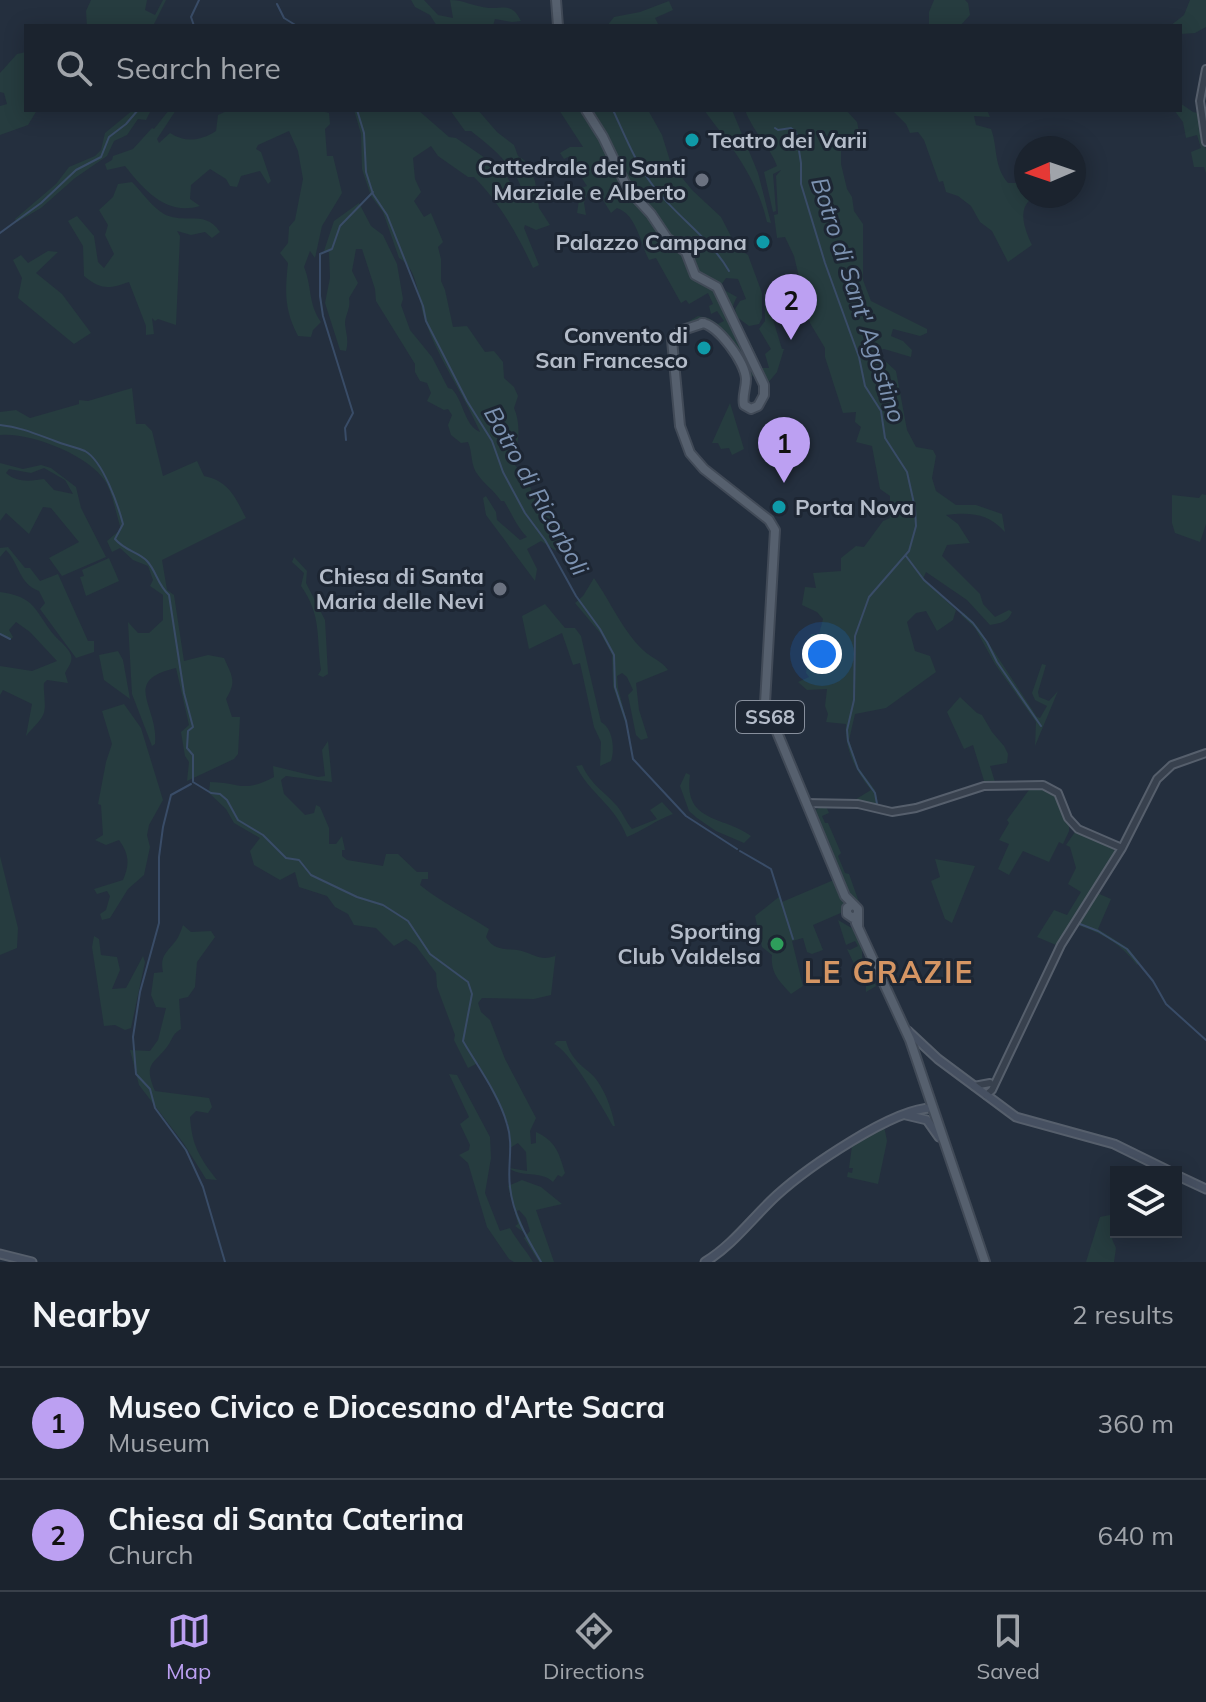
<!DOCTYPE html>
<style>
body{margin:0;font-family:Mulish,sans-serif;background:#242b36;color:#f1f3f6}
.controls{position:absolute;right:24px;bottom:24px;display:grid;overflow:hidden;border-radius:0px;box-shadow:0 4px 20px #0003}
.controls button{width:72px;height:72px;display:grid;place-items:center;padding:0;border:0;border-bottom:2px solid #39404a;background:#1b232e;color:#f1f3f6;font:40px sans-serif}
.compass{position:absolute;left:1014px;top:136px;width:72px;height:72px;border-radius:50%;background:#1b232e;box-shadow:0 4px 20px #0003;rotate:268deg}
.you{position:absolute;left:822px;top:654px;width:28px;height:28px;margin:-20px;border:6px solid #fff;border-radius:50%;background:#1a73e8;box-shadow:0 0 0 12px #1a73e833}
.badge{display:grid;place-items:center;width:52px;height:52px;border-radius:50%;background:#bca0f2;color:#111;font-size:26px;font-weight:700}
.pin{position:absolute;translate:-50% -66px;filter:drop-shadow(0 2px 4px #0008)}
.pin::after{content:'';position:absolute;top:42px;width:28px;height:24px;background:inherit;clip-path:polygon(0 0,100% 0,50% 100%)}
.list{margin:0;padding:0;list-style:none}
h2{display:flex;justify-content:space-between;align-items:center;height:104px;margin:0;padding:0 32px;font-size:34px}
h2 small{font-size:26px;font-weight:400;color:#a0a4aa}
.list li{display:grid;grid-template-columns:52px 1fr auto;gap:24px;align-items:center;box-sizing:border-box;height:112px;padding:0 32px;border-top:2px solid #39404a}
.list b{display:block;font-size:30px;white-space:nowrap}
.list p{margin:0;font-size:26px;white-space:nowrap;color:#a0a4aa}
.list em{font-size:26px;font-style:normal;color:#a0a4aa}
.icon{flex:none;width:44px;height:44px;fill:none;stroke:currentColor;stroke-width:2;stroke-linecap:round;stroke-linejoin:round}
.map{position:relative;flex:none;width:1206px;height:1262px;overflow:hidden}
.search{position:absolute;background:#1b232e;box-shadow:0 4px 20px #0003;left:24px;right:24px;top:24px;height:88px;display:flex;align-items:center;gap:20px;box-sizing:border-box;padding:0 28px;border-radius:0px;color:#a0a4aa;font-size:30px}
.sheet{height:328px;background:#1b232e}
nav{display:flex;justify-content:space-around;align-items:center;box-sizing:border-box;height:112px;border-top:2px solid #39404a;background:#1b232e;font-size:22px;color:#a0a4aa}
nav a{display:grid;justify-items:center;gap:4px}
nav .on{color:#bca0f2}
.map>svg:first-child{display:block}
</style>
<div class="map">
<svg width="1206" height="1262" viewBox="0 0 1206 1262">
<rect width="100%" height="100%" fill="#242f3e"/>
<path fill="#263c3f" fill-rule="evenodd" d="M91 0H147L145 10 155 15 163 0H166L153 26H87L86 11Z
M411 0H424L438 15 453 18 450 0C464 0 475 7 489 8 504 9 512 2 521 21L512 22 495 19 493 26H437L430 15 415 7Z
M934 0H965L968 3 970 15 960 26H929V12Z
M1190 0H1206V27L1195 33 1180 34V26H1170L1184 15Z
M669 1 673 10 655 18 659 26H607L614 17 640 12Z
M26 52V110H37L28 125 0 135V106L7 104 4 93 0 92V73L17 54Z
M1180 103 1193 112 1198 113 1206 150V173L1204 167H1194L1191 152 1201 148 1197 135 1186 138 1183 122 1174 110H1180Z
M133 110 150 112 146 120 138 119 127 135 114 141 107 156 75 178 41 208 17 222 15 219 56 184 69 167 95 156 101 150 105 133Z
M169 110H176L157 139 159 143 170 133C186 143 200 141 216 131L218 115 229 110H318L329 113 330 124 325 129 327 156H333L342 193 322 226 315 258 310 251 304 267C312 286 308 304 321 322L313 330 311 337 298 336C284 309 285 292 288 263L280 253 288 243 289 227 295 220 303 179 298 151 289 131 258 145 256 149 261 152 271 181 268 184 260 171 241 176 237 187 230 186 226 179 210 169 191 185 190 199 200 206C166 216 144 190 125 166L107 170 105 164 112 160 113 156 133 149 152 128 154 129Z
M354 110H418L449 137 456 138 504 171 519 199 524 200C521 171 493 148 471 131H465L450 110H478L497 132 514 145 518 156 527 162 535 181 539 208 550 225 536 230 525 225 524 228 539 265 533 268C518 235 499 202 474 177H468L438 156 431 146 413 158 415 179 421 192 414 201 424 217 431 213 443 242 438 247 441 259V281L445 290 453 327 467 326 485 352 494 351 503 362 504 378 514 387 518 396 514 408C521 424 520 447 510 460 525 475 533 487 537 509L562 523 566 536 558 552 541 541 527 549 537 569 535 581 486 515 483 498 486 496 496 512 497 520 520 540 527 537C517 527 512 514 504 501H501C494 490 485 485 478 475 470 465 473 453 468 442L461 443 451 435 448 425 452 415 448 409 444 410 427 401 431 393 427 383 420 381 415 372V364L376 301 375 289 362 249H356L352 271 358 283 349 298C351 309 345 314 345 324 346 334 349 340 346 351L340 350 325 303 330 278 329 252 324 251 334 221 359 203 371 226 383 235 397 264 403 299 401 305 410 330 432 357 448 388 452 389C464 402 464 425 480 432 464 394 438 359 425 320 418 301 419 269 399 258L383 212 371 196 362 169 361 134Z
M559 110H583L665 241 685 256 713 288 756 374 749 378 714 323 702 320 686 323 698 316 709 318 718 324 724 321 717 311 711 314 709 306 713 304 708 293 689 304 686 300 681 303 656 258 649 260C640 243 637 215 617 208L611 213 595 187 588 191 584 203 586 215 577 213 579 200 575 190 587 186 568 157 564 159 560 153 570 147H583Z
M590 110H648L662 135 671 164 692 190 721 217 737 248 748 255 762 293V318L759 324 749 326 737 317 735 309 740 301 746 299 738 279 726 278 721 285 724 290 737 297C728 312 735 317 743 329L736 324 719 284 697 272 689 250 670 238 656 215 628 182 617 154Z
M704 110H732L758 173 771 223 767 222C757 177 730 145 704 110Z
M745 110H846L857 122 859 132 847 144H841V164L847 189 852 197 854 211 863 224V280L871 301 927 329V333L920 336 893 329 891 336 903 341 912 350 911 357 884 349 879 350 884 360 896 371 907 430 916 447 933 450 936 456 932 478 936 491 956 505H976L1002 514 1005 532C988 513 970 512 946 515L958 524 970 543 947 545 942 556 980 594 983 604 995 617 1009 610 1012 612C1008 622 1001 623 990 625L967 600 926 572 923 579 956 610 953 620 937 631 926 611 916 613 907 622 915 651 930 656 936 672 886 708 855 714 849 740 858 767 875 790 879 808 853 801 871 790C856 772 844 748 846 724L826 722 828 714 825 706 827 689 807 690 798 682 809 677 806 673 811 634H819L823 619 817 612 802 605 805 587 816 588 813 573 841 571V558L856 546 864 547 883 521 890 518V496L880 489 872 446 856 442 861 427 855 422 856 412 843 413 825 357V348L810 323 794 256 785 237 777 238 774 215 778 214 776 176 781 170 773 174 776 211 773 212 764 172 777 166C769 145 753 132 745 110Z
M892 110H987L990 117 974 116 976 125 991 129C998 147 993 165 1008 183H1026V196H1035C1016 207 1024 228 1032 245L1008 262 992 231 980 222 971 206 958 196 946 192 943 181 939 182 924 140 918 132 910 133 906 124Z
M132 182C142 192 152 207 164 214 186 225 205 209 220 232L212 238 205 232 191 235 177 231 180 236 176 325 158 319 155 321 152 318 154 334 146 335V326L129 282C109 289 101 290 84 276L83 246 68 221 77 216 94 236 98 262 104 268 114 254 105 235 108 225 99 210 113 197 118 184Z
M48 251 58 252 36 273 62 294 91 333 74 344 18 298 22 278 13 260 21 255 28 263Z
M764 290 782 349H784L777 372 767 384 744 338 749 340 762 368H769L765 354 771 349 759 329 765 321Z
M132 388 136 424H145L152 431 163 476 197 461 204 476C229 481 235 497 246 518L162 560 167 590 174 595 184 661 208 655 224 658C232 676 237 681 226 699L232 717H240L238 754 234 759 187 781 189 762 185 756 181 732 189 725 176 668C120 681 159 706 155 744L152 746 132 694 128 622 138 633H149L163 620V595L150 586 153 580 148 566 133 560 120 548 112 552 107 541 121 529C116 514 113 494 105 481 89 455 30 432 0 435V412L16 410 30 418 79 404V400L88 401Z
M730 403 744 449 732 455 729 448 721 449 718 443H712Z
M0 463 23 469 41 465 51 468 76 487 81 508 106 557 62 576 49 558 79 542 51 508 43 507 29 534 6 513 0 521ZM44 468 65 480 73 494 54 490 44 479C31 481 17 483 6 473L9 469 31 473Z
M1202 494 1206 495V524L1200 542 1175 533 1172 523V495L1199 498Z
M8 547 25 568H30L40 581 58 574 88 641H94V652L76 658 40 609 45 603 39 591C19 584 19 563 6 550L0 557V548Z
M294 557 307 571 306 583 325 620 328 674 323 677 318 675 321 670C316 636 322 616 301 586L304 573 292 562Z
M109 558 119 581 86 596 80 577 84 576 82 570Z
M594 578C610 601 623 631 643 650 651 658 661 660 668 670L636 683 639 710 648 738 641 740 636 735 628 695 633 690 627 677 622 673 617 676 618 688 627 722H625L613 686 612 655 601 634 575 603 583 596Z
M0 592C36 597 34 610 54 635 59 641 68 647 71 655 73 662 68 667 65 673L68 683 47 680 44 683C43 692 47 708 43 715 40 722 31 729 26 736L32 704 3 690 0 695V666L32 671 57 661 30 632 16 622 9 630 13 637 10 640 0 635Z
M545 604 565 628H575L581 636 601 722C613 728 615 750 611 761L600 766 601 742 594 727 580 663 573 665 562 633 529 649 522 616Z
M964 613 978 627 1037 717 1040 718 1047 706 1035 700 1032 693 1042 664 1046 665 1038 692 1039 697 1049 701 1058 691 1035 746 1036 722 995 664 975 628 961 615Z
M118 651 123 660 130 699 104 680 99 655Z
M960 697 977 713 982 715 992 732 1004 746 1008 754 1007 763 990 766 995 782 985 784 973 745 964 749 947 712Z
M124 704 141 728 163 800 149 825 147 835 150 847 144 875 128 889 110 918 102 920 100 914 106 910 110 896 107 891 97 894 94 889 123 880C130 864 129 854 119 840L106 845 95 840 103 835 101 805 98 804 106 762 112 744 102 711Z
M328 741 332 782 286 776 281 780 284 794 305 815 314 813 316 805 320 807 329 828V844H336L342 836 345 850H342V856L347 860 383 866 386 854H398L417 872H428V879H422L420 885C441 902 466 914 489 929L486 937C494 952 508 948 522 951 535 955 541 961 555 956L556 951 551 995 534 999 482 998 478 1003 481 1012 490 1020 505 1059 536 1118 530 1131 531 1144 536 1143V1132C556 1141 559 1153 565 1173L562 1177 558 1175 553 1182C541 1170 521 1178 509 1168L527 1171 526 1152 518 1143 510 1148 508 1124 478 1063 468 1068 454 1040 455 1035 437 987 436 973 416 946 406 939 394 946 376 928 354 925 348 914 335 907 327 896 299 887 295 872 280 880 254 865 250 851 260 838 234 823 226 809 209 793 210 782C239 782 242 794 274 777L273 766 318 777 325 776 322 750Z
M582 765C592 786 603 790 617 806 623 813 626 822 632 829L657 819 650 810 662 802 673 814C656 820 644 830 627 837 615 805 590 794 576 766Z
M686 773 690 775C683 823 724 816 751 836L744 843 716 831 697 818 689 811 680 786Z
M1031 787 1049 790 1058 797 1069 823V831L1063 844 1059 842 1049 862 1023 851 1009 875 998 869 1009 844 999 840 1009 823 1007 820Z
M825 804 829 813 822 816 825 823H828L841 853 838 856 845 873 849 874 860 905 852 903 814 811Z
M1075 832 1109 844 1115 852 1056 945 1037 937 1054 910 1067 915 1081 892 1068 884 1076 868 1070 847 1066 845Z
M0 856 18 928 17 948 0 955Z
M935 859 975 866 952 923 945 919 931 881 940 877Z
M836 879 845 901 843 912 813 925 823 950 812 954 807 952 803 938 792 941 803 986 791 994C780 982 770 973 772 955L762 947 755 916 780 896 782 902Z
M1097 893 1111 899 1098 929 1128 948 1140 963 1137 965C1121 944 1102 933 1077 925Z
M838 920 855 930 862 947V957L876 986 866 992V985L863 983 847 949 850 950 858 946 855 941 846 945Z
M183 925 191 932 211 931 215 937 197 962 195 987 188 997 179 999 181 1029C173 1034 173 1037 169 1044 156 1064 142 1061 155 1091L209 1098 212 1107 208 1113 196 1111 190 1117C192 1145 199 1157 217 1180L206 1179 184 1144 139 1085 130 1050 150 1051 158 1040 166 1008 156 1007 151 995 154 973 163 972C160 957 165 954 174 943 178 939 181 931 183 925Z
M94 936 99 939 101 955 117 957 120 970 112 989 126 988 143 956 145 962 131 1028 125 1030 115 1025 104 1026 92 947Z
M557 1041H566C570 1056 578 1063 589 1072 603 1083 612 1109 615 1126H613C603 1108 570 1051 554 1044Z
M449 1074 457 1075 490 1137 491 1158 485 1193 500 1231 510 1228C517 1241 526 1250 533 1262H514L509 1259 487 1227 468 1163 459 1155 469 1150 470 1145 460 1124 469 1117Z
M884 1126 887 1141 878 1184 847 1177 848 1172 852 1173 853 1168H849L852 1146Z
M522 1180 541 1187 562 1204 536 1210 554 1262H539L524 1238 530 1231 526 1218 519 1210 517 1211 526 1234 515 1226 518 1224 508 1186Z
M1110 1215 1114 1220 1117 1232 1112 1239 1116 1248 1114 1262H1086L1100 1217Z"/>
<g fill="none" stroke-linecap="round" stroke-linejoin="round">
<path stroke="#394c67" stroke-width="2" d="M277 4 284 18 297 26
M194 26 191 17 199 0
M357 110 364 133 366 172 373 194 387 215 423 306 426 321 467 401 492 441 503 472 525 513 545 540 576 596 600 629 614 655 615 687 626 721 633 759 686 816 737 849
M613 110C625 136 636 164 654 187 677 217 710 238 729 271
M775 128 778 130 791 128 796 132 801 163V184L825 263 859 357 865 386 881 411 885 438 907 472 915 508 916 526 909 551 869 597 855 636 854 700 847 730 848 741 858 769 875 793 877 804
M0 233 41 203 76 170 101 157 109 137 126 124 138 110
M0 425C20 427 36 434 55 441 64 445 76 447 85 451 103 461 118 505 123 524L115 539C125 551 139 552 147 561 157 572 157 584 169 595L184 693 193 727 188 731 187 748 193 755V781
M346 440 345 428 353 413 323 316 320 296V254L332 249 340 226 373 192
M906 556 924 580 973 623 987 642 997 662 1041 726
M0 634 10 639
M193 782 211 793 220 794 227 800 238 820 263 835 286 858 299 860 311 875 357 897 383 905 408 921 430 954 468 982 472 994 463 1041C478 1067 499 1095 507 1124 514 1145 507 1166 510 1187 513 1215 527 1238 541 1262
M191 784 171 795 163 827 159 857V923L140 992 133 1037 136 1074 150 1089 155 1108 186 1150 203 1187 225 1262
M740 851 771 869 793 939
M1080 924 1098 931 1127 949 1153 981 1166 1004 1206 1040"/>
<defs>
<path id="tertiary" d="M1206 69 1200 101 1206 142
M806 803 858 804 892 812 916 808 984 786 1043 785 1058 793 1068 818 1078 829 1122 848
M974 1086 990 1083
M986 1095 992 1090 1061 945 1122 848 1157 779 1172 765 1206 753"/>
<path id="secondary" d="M908 1031 938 1059 1016 1117 1114 1144 1171 1172
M906 1115 927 1120 939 1137
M1176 1175 1206 1189
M0 1254 32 1262
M705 1262C734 1244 752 1218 777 1195 807 1168 893 1108 932 1108"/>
<path id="primary" d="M556 0 558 26
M586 110 603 137 628 189 651 214 667 238 686 252 695 275 717 287 764 385V395L758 406 751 409 744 405C742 396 746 389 746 379 745 362 718 325 702 323
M704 323 680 331 672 340 680 426 690 453 704 469 769 520 775 530 765 703 845 896 858 909V926
M852 905 847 908V914L853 918 857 915
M856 923 910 1040 985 1262"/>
</defs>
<use href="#tertiary" stroke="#565f6c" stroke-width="10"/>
<use href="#secondary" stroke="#565f6c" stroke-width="11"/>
<use href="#primary" stroke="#414a57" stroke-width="12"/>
<use href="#tertiary" stroke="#38414e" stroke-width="6"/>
<use href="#secondary" stroke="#465061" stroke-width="7"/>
<use href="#primary" stroke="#56606e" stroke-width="8"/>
</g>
<g fill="#0f9aa8" stroke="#1d2633" stroke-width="3">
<circle cx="692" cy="140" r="8"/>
<circle cx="763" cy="242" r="8"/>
<circle cx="704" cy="348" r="8"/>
<circle cx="779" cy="507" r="8"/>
</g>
<g fill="#6b7280" stroke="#1d2633" stroke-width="3">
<circle cx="702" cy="180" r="8"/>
<circle cx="500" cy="589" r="8"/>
</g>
<circle fill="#2e9e5b" stroke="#1d2633" stroke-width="3" cx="777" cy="944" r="8"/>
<g text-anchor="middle" stroke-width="6" stroke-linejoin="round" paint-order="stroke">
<rect fill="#1d2633" stroke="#878f9c" stroke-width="2" x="736" y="701" width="68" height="32" rx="6"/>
<g font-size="20" font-weight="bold" fill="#b4bcc9">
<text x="770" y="724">SS68</text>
</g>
<g font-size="22" font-weight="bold" fill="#b4bcc9" stroke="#1d2633" text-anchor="end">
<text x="708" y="148" text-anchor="start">Teatro dei Varii</text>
<text x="686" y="175">Cattedrale dei Santi<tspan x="686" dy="25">Marziale e Alberto</tspan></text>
<text x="747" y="250">Palazzo Campana</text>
<text x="688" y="343">Convento di<tspan x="688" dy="25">San Francesco</tspan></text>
<text x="795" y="515" text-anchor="start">Porta Nova</text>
<text x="484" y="584">Chiesa di Santa<tspan x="484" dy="25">Maria delle Nevi</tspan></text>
<text x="761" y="939">Sporting<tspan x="761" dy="25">Club Valdelsa</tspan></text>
</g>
<g font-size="24" font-style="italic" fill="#7c92b1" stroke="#1d2633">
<text transform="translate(858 300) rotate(72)" y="8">Botro di Sant' Agostino</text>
<text transform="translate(536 491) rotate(61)" y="8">Botro di Ricorboli</text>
</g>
<g font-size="30" font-weight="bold" letter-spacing="2" fill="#d59563" stroke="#1d2633">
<text x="889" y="983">LE GRAZIE</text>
</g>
</g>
</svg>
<div class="controls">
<button><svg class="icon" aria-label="layers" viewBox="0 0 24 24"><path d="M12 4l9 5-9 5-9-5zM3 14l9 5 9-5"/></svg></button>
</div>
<svg class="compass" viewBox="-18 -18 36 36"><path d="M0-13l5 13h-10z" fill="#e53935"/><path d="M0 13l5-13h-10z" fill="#a0a4aa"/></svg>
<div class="you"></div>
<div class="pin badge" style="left:784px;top:483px">1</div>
<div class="pin badge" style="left:791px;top:340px">2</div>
<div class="search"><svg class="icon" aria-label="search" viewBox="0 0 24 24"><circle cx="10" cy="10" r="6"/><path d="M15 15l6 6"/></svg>Search here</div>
</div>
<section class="sheet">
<h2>Nearby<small>2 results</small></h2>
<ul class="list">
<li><span class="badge">1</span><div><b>Museo Civico e Diocesano d'Arte Sacra</b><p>Museum</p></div><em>360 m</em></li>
<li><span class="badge">2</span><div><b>Chiesa di Santa Caterina</b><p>Church</p></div><em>640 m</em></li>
</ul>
</section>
<nav>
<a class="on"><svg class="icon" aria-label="map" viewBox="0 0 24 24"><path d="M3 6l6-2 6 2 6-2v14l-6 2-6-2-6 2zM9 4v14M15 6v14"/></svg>Map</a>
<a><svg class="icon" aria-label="directions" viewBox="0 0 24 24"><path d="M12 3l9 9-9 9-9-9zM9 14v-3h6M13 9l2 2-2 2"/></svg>Directions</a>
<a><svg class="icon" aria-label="saved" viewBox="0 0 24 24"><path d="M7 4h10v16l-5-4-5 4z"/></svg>Saved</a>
</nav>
